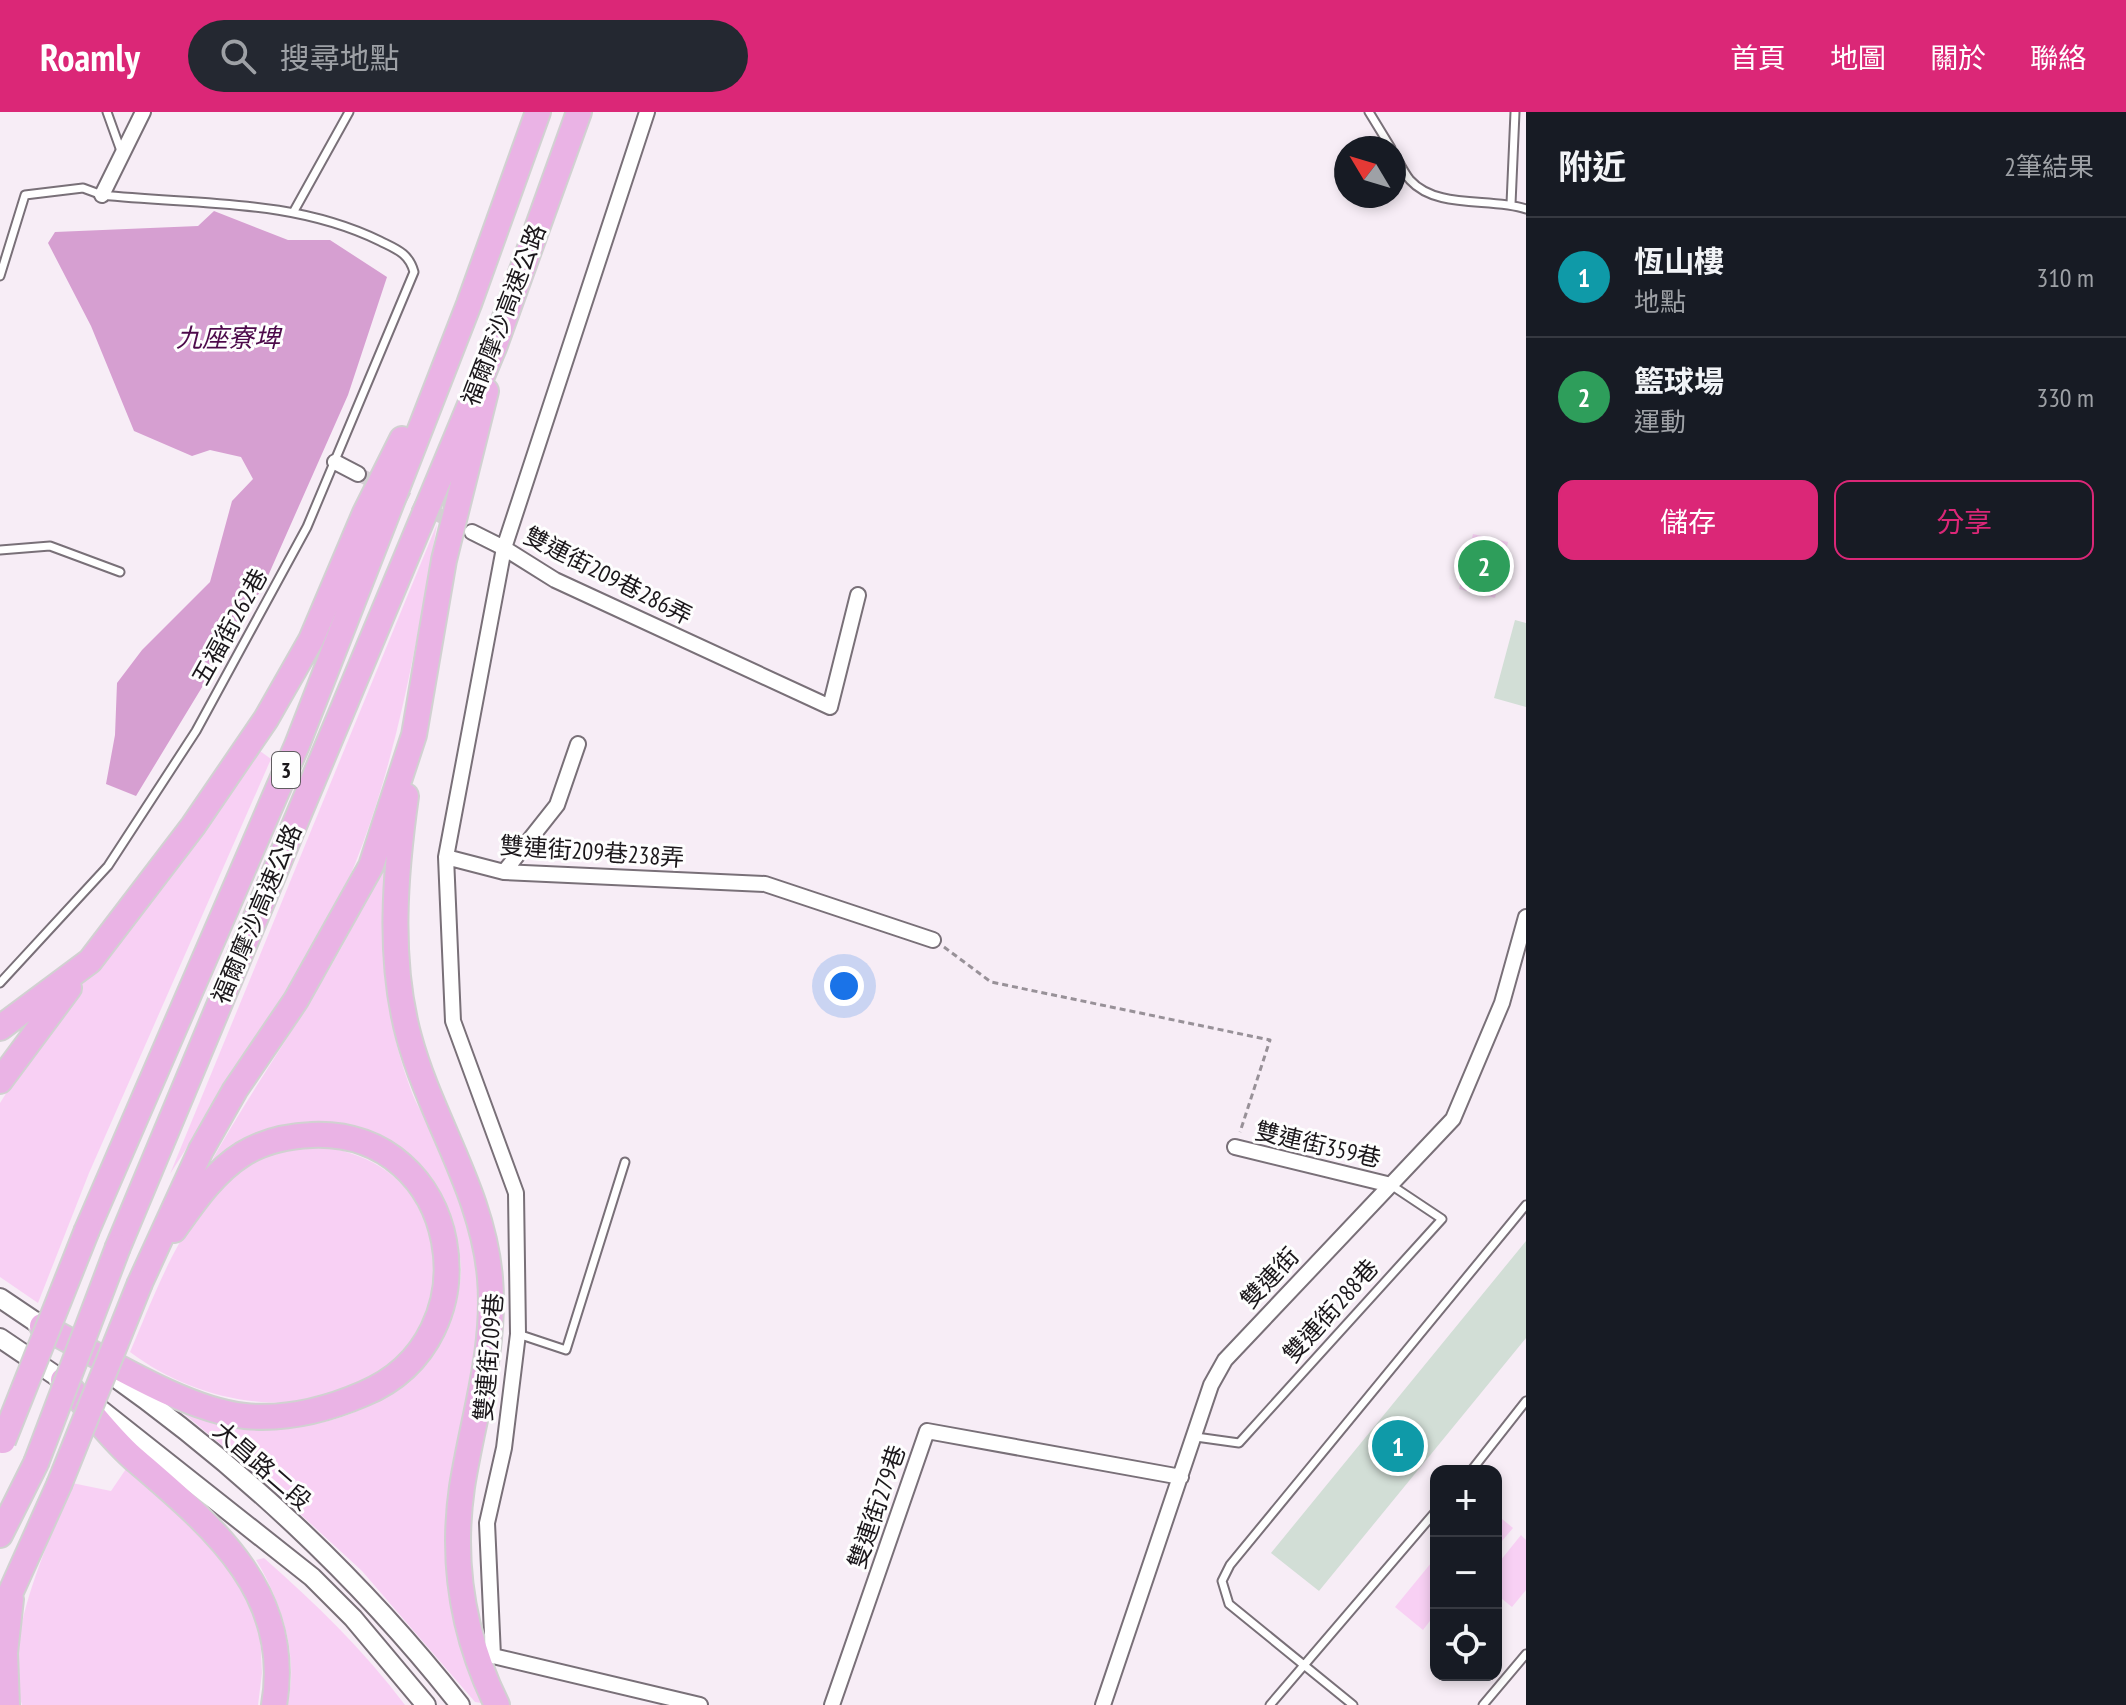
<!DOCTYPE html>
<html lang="zh-TW">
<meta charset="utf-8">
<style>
body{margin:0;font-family:"PT Sans Narrow","Noto Sans TC",sans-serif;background:#242831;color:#f1f3f6}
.controls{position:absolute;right:24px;bottom:24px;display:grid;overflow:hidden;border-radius:16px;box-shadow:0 4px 12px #0003}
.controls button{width:72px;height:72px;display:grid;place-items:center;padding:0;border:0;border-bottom:2px solid #363941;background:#171b24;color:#f1f3f6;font:40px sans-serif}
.compass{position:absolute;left:1334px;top:24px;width:72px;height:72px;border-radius:50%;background:#171b24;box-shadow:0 4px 12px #0003;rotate:308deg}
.you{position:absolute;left:844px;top:874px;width:28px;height:28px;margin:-20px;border:6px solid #fff;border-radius:50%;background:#1a73e8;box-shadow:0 0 0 12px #1a73e833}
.badge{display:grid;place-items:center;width:52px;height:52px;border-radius:50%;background:#db2777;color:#fff;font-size:26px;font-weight:700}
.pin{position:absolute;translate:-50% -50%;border:4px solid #fff;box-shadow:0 2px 8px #0006}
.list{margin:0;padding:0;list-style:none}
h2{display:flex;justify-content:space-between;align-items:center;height:104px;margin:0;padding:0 32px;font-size:34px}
h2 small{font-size:26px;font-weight:400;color:#9ea1a6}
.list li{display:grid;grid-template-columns:52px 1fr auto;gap:24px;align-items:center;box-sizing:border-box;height:120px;padding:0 32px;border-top:2px solid #363941}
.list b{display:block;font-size:30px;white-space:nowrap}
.list p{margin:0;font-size:26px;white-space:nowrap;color:#9ea1a6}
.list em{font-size:26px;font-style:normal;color:#9ea1a6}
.actions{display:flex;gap:16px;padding:24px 32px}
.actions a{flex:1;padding:18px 0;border:2px solid #db2777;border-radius:16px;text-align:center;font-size:28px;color:#db2777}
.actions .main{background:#db2777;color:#fff}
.icon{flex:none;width:44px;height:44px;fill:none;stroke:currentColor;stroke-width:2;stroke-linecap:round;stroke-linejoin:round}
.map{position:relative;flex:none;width:1526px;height:1593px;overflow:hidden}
header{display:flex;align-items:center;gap:48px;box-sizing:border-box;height:112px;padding:0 40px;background:#db2777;color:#fff}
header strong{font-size:38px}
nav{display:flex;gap:44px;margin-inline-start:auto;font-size:28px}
.search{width:560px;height:72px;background:#242831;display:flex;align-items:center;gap:20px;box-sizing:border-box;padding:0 28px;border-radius:44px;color:#9ea1a6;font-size:30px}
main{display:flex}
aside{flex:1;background:#171b24}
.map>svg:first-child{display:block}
</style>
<header>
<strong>Roamly</strong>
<div class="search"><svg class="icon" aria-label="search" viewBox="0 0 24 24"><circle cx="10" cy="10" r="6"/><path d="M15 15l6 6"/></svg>搜尋地點</div>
<nav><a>首頁</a><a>地圖</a><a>關於</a><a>聯絡</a></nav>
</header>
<main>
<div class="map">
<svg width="1526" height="1593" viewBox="0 0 1526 1593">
<rect width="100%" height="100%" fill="#f7edf6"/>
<path fill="#f8d0f4" d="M437 412C414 547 391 687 329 810 284 898 222 978 170 1062Z
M1473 422 1508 430 1495 486 1459 477Z
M260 639 271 647 89 1061 38 1191 0 1165V991L36 934 124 815Z
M388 734C377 818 381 898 411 978 416 993 426 1007 433 1021 456 1067 473 1114 481 1165 483 1178 479 1194 478 1207 473 1252 465 1294 455 1338 435 1434 451 1504 488 1592L475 1590 362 1459 259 1364 171 1291C198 1299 230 1315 258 1316 339 1320 418 1284 450 1207 456 1192 462 1171 461 1154 456 1063 366 991 275 1016 251 1022 231 1037 211 1050 270 944 347 849 388 734Z
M317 1033C366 1042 401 1058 423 1104 469 1203 382 1290 283 1291 227 1291 174 1273 130 1240 162 1166 195 1065 280 1037 292 1033 306 1034 317 1033Z
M128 1354 188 1406 227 1450 260 1517 262 1561 258 1593H22C0 1529 49 1431 72 1371L111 1379Z
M1496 1402 1513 1416 1496 1436Z
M1521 1423 1526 1428V1478L1512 1495 1496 1482V1454Z
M1436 1445V1501L1423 1518 1395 1495Z
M264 1446C315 1491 364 1538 405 1593H287C300 1545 281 1489 256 1448Z"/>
<path fill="#d69fd1" d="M214 99 288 128H330L387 165 348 283 264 473 136 684 106 672 115 623 117 571 142 538 210 470 232 389 253 367 241 345 210 338 192 344 134 319 91 214 48 131 55 120 198 114Z"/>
<path fill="#d2ded6" d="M1515 508 1526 511V595L1494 586Z
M1526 1129V1226L1319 1479 1271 1441Z"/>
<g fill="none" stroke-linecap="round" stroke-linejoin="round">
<path stroke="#d6cdd5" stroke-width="14" stroke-dasharray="14 7" stroke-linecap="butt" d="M358 362 472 420"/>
<defs>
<path id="service" d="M107 0 121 39
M1369 0 1391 36
M1394 41C1399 50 1404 61 1410 68 1437 98 1491 85 1526 97
M1511 92 1515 0
M294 99 349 0
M0 164 25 83 83 76 102 83C196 93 292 86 380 129 396 137 409 141 414 160L307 415 196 619 108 754 0 871
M0 438 50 434 120 460
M518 1222 566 1238 625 1050
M1196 1325 1239 1331 1442 1107 1391 1073
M1471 1359 1526 1289
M1270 1593 1436 1399
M1353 1593 1229 1492 1222 1469 1230 1453 1526 1093
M1483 1593 1526 1542"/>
<path id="minor" d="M647 0 504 436 555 468 830 595 858 483
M102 83 143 0
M335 350 358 362
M472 420 504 436 446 745 504 760 765 772 933 828
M446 745 453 909 516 1081 518 1222 504 1336 487 1411 493 1544 700 1593
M504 760 557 693 578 632
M1235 1035 1391 1073
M832 1593 927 1319 1181 1365
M1103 1593 1211 1273 1225 1248 1453 1007 1502 891 1526 805"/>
<path id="secondary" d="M0 1186 52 1221
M0 1226 71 1274
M106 1259C238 1352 360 1466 460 1593
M91 1290 312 1465 353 1506 426 1593"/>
<path id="motorway" d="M406 684C395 762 388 848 409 925 431 1007 483 1080 490 1166 496 1238 473 1305 462 1375 451 1451 463 1524 497 1593
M0 916 90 849 193 714 266 607 311 528 365 401 402 327
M0 969 69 876
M87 1118 297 633 469 192 538 0
M118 1135 495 233 579 0
M140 1171 201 1038 235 978 296 888 371 754 414 623 444 448 486 279
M42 1214C99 1243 183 1298 245 1304 286 1308 326 1298 363 1282 498 1226 461 1017 312 1023 288 1024 264 1029 243 1042 214 1060 193 1091 174 1118
M63 1268C86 1293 107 1323 133 1346 208 1411 294 1478 274 1593
M0 1423 36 1351
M0 1504 59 1373
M7 1593 5 1541 11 1487"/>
</defs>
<use href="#service" stroke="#797078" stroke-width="11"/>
<use href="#minor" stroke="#797078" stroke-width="18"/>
<use href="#secondary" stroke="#797078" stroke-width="22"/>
<use href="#motorway" stroke="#d1d1d1" stroke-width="28"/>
<path stroke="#989198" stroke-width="3" stroke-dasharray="6 4" stroke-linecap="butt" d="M944 835 991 870 1270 928 1240 1020"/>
<use href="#service" stroke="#fff" stroke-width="7"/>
<use href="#minor" stroke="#fff" stroke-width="14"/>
<use href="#secondary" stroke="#fff" stroke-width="18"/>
<use href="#motorway" stroke="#eab3e5" stroke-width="24"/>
<defs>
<path id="motorway-bridge" d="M3 1329 87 1118
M36 1351 118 1135
M59 1373 140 1171"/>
</defs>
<use href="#motorway-bridge" stroke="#d1d1d1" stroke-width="28" stroke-linecap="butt"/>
<use href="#motorway-bridge" stroke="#eab3e5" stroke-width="24"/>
</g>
<g text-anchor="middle" stroke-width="6" stroke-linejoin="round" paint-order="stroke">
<rect fill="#fefefe" stroke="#5f5c5f" stroke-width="2" x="272" y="640" width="28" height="36" rx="6"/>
<g font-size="22" font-weight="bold" fill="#1b171b">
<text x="286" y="666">3</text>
</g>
<g font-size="24" fill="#1b171b" stroke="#fefefe">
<text transform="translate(504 203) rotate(-69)" y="8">福爾摩沙高速公路</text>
<text transform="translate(608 464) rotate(27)" y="8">雙連街209巷286弄</text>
<text transform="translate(230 515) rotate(-61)" y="8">五福街262巷</text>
<text transform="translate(592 740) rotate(4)" y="8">雙連街209巷238弄</text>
<text transform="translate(257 802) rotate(-67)" y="8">福爾摩沙高速公路</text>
<text transform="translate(1318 1033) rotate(13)" y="8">雙連街359巷</text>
<text transform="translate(1270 1166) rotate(-47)" y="8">雙連街</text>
<text transform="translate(1331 1199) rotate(-48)" y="8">雙連街288巷</text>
<text transform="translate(489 1245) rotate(-85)" y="8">雙連街209巷</text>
<text transform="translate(262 1354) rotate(41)" y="8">大昌路二段</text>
<text transform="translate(877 1395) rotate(-71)" y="8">雙連街279巷</text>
</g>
<g font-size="26" font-style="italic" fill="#4d0a4b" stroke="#fefefe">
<text x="228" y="235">九座寮埤</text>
</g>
</g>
</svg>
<div class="controls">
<button>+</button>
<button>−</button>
<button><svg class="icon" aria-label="locate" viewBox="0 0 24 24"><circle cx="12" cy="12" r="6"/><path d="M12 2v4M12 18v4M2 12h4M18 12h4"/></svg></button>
</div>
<svg class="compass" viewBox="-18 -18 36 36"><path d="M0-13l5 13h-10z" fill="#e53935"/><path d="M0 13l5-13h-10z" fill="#9ea1a6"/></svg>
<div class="you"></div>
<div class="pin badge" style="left:1398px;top:1334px;background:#0f9aa8">1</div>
<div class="pin badge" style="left:1484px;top:454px;background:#2e9e5b">2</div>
</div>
<aside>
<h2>附近<small>2筆結果</small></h2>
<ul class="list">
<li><span class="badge" style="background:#0f9aa8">1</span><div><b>恆山樓</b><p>地點</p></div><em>310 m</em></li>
<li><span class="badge" style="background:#2e9e5b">2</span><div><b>籃球場</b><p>運動</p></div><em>330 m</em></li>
</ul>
<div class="actions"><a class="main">儲存</a><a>分享</a></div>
</aside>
</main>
